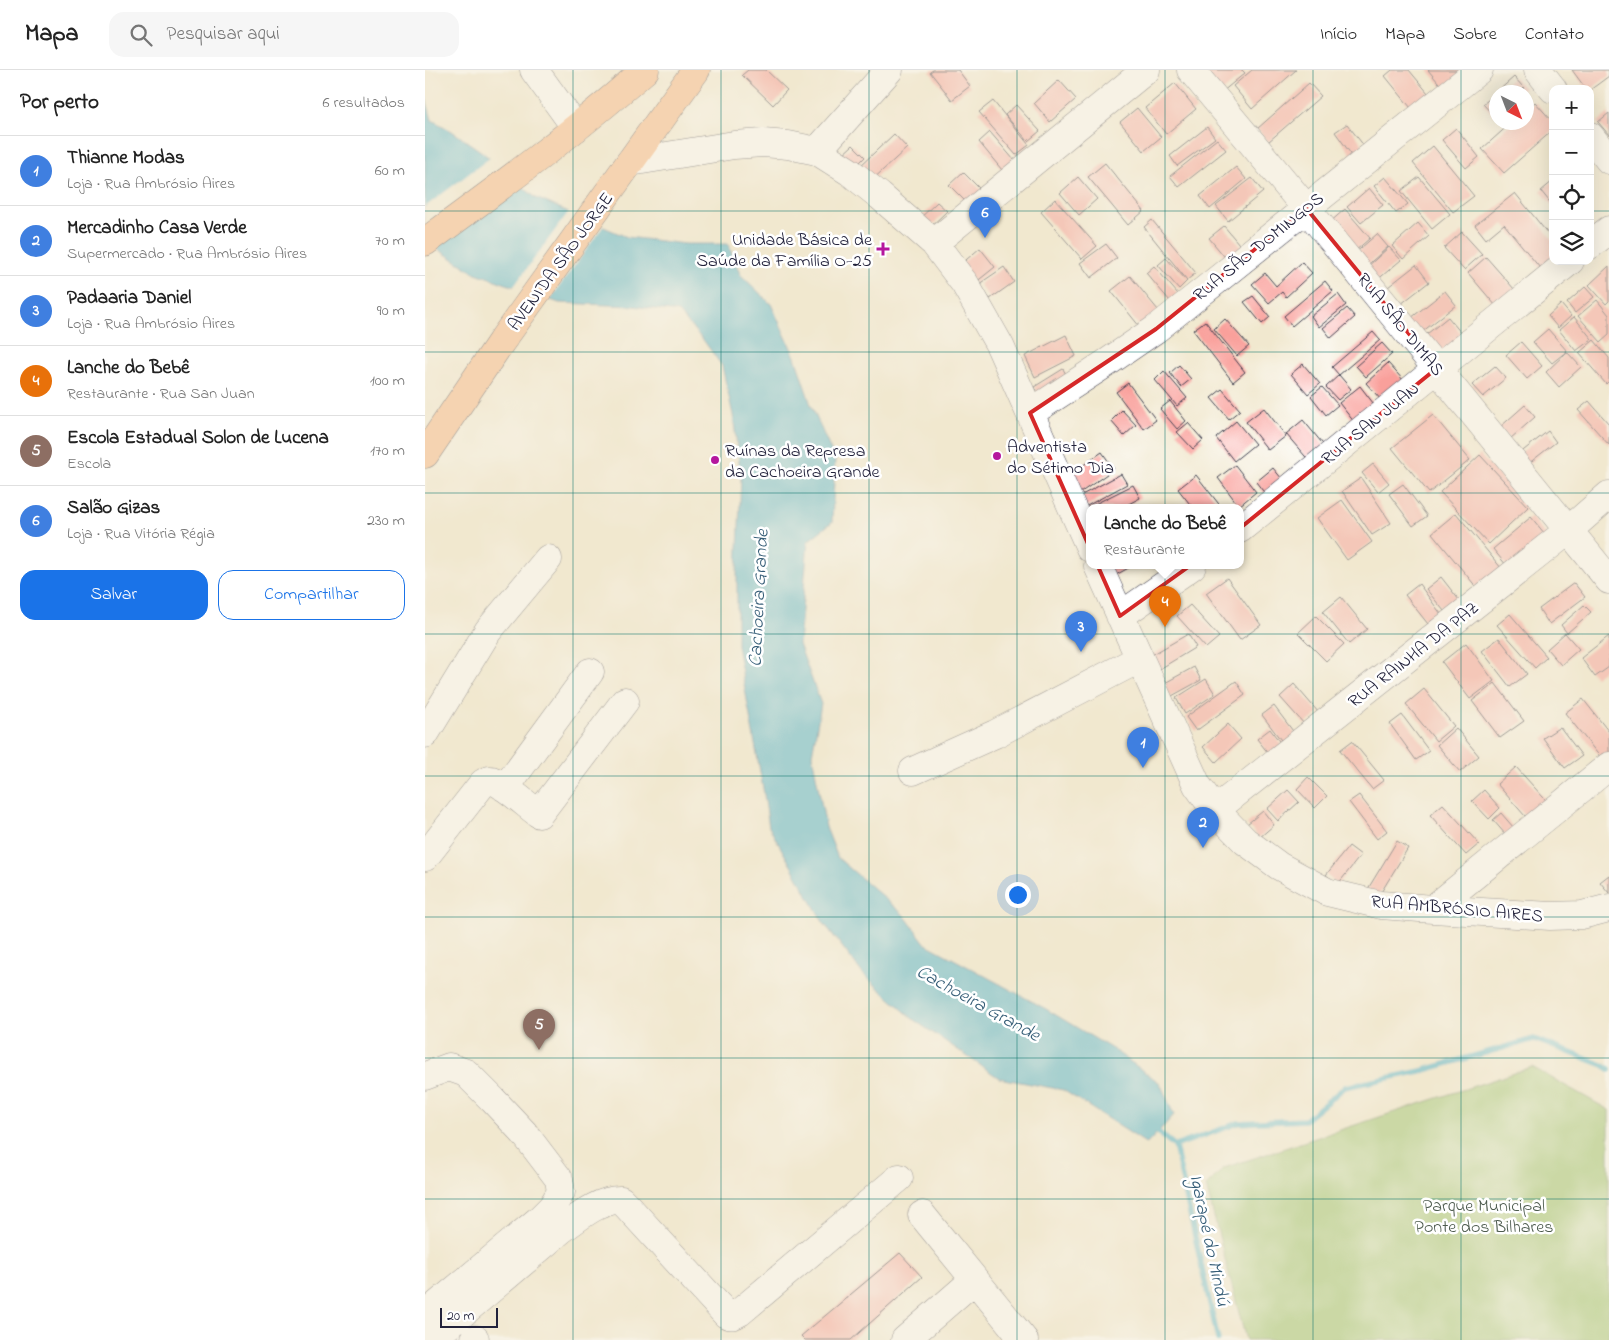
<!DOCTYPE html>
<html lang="pt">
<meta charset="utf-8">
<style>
body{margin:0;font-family:"Indie Flower",sans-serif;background:#f6f6f6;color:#222}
.controls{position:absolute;right:15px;top:15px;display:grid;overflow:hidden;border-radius:10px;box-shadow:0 5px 20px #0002}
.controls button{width:45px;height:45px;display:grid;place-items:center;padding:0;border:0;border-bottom:1px solid #e0e0e0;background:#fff;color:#222;font:25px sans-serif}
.compass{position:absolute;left:1064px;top:15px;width:45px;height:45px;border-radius:50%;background:#fff;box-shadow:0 5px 20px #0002;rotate:138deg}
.scale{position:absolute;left:15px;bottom:12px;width:58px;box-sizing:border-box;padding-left:5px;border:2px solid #22223b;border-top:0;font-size:14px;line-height:18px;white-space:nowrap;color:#22223b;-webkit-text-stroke:4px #fff;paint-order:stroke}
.you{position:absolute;left:592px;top:824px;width:18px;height:18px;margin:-12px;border:4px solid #fff;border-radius:50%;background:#1a73e8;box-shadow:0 0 0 8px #1a73e833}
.badge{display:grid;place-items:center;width:32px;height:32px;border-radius:50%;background:#1a73e8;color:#fff;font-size:16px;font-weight:700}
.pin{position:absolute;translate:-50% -41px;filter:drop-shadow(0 1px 2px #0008)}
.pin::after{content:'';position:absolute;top:26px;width:18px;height:15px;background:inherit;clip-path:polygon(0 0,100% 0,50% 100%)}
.popup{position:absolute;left:661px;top:434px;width:158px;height:65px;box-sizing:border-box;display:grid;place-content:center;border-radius:10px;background:#fff;filter:drop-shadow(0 1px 4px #0005);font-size:16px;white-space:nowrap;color:#767676}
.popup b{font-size:19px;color:#222}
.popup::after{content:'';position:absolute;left:50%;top:100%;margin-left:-10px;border:10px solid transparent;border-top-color:#fff}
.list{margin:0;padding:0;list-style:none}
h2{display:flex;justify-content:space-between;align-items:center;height:65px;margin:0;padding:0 20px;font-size:21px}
h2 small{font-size:16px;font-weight:400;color:#767676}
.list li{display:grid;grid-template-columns:32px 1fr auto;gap:15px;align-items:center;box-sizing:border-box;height:70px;padding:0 20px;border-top:1px solid #e0e0e0}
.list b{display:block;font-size:19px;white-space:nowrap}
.list p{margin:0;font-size:16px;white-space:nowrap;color:#767676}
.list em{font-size:16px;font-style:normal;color:#767676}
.actions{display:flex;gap:10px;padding:15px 20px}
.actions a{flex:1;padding:11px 0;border:1px solid #1a73e8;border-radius:15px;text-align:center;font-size:18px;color:#1a73e8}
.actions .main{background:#1a73e8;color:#fff}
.icon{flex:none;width:28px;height:28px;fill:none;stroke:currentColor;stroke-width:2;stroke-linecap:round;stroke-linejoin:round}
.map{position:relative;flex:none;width:1184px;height:1270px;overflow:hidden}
header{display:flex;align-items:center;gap:30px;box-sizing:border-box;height:70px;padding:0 25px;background:#fff;border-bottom:1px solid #e0e0e0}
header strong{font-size:24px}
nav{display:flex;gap:28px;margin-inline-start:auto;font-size:18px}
.search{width:350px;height:45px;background:#f6f6f6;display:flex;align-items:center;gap:12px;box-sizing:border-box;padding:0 18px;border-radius:15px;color:#767676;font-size:19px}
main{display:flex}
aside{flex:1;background:#fff}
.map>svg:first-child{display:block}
</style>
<header>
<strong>Mapa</strong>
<div class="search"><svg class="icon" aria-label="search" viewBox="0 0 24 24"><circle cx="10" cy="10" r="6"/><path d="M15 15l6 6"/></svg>Pesquisar aqui</div>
<nav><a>Início</a><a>Mapa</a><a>Sobre</a><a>Contato</a></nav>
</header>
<main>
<aside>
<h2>Por perto<small>6 resultados</small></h2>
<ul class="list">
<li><span class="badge" style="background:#3f7fe0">1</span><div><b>Thianne Modas</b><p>Loja · Rua Ambrósio Aires</p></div><em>60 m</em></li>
<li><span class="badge" style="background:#3f7fe0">2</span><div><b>Mercadinho Casa Verde</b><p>Supermercado · Rua Ambrósio Aires</p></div><em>70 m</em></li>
<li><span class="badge" style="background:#3f7fe0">3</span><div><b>Padaaria Daniel</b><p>Loja · Rua Ambrósio Aires</p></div><em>90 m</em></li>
<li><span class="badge" style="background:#e8710a">4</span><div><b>Lanche do Bebê</b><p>Restaurante · Rua San Juan</p></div><em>100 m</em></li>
<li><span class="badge" style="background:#8d6e63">5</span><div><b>Escola Estadual Solon de Lucena</b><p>Escola</p></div><em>170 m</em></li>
<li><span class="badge" style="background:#3f7fe0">6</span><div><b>Salão Gizas</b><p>Loja · Rua Vitória Régia</p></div><em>230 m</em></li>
</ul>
<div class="actions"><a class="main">Salvar</a><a>Compartilhar</a></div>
</aside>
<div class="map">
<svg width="1184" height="1270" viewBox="0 0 1184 1270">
<rect width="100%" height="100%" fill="#fff"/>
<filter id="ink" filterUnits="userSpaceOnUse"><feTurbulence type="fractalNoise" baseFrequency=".02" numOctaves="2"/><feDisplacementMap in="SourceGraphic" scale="10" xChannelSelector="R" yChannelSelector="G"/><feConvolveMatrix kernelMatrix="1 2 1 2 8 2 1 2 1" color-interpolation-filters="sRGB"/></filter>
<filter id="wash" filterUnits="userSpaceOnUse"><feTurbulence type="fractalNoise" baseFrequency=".0096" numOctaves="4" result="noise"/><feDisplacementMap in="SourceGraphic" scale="20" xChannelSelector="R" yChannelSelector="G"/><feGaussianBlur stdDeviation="1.12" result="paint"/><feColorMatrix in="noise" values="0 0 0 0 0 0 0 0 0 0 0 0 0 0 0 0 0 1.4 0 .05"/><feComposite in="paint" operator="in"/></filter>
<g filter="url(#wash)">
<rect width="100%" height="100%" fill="#f1e8cf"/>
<path fill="#9dc672" stroke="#607456" d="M1107 997 1184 1040V1270H821L781 1116 799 1098Z"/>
<path fill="#4fb3ce" stroke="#386a84" d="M0 25 7 50 27 61 57 82 111 128 202 167 261 174H303L315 204 346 234 370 287 386 335 410 390 407 452 383 471 374 574 396 634 387 685 401 757 413 788 479 845 501 874 621 939 689 980 735 1013 749 1045 722 1074 638 1020 574 1008 489 950 438 904 398 852 344 757 338 718 312 575V502L316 408 308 345 297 296 279 271 253 242 208 236 134 233 48 202 11 178 0 160Z"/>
<path fill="#f1e8cf" d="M66 87 91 108 0 165V137Z
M145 140 179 155 123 232 87 219Z"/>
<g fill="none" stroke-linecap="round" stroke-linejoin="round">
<path stroke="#4fb3ce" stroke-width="5.5" d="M728 1058 750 1076
M750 1076 813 1053 880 1050 920 1017 996 1001 1109 969 1178 995 1184 999
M750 1076 793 1270"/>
</g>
<g id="blocks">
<path fill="#f9a09b" d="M323 0H341L362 20 348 35 317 5Z
M508 0H533L545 16 527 30 505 2Z
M778 0H817L820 3 797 22Z
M827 0H871L827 39 808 16Z
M967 0H984L1008 29 990 43 960 6Z
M1003 0H1040L1018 18Z
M1147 0H1184V6L1165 20V19H1161Z
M1089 7 1099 18 1094 22H1072Z
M634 10 651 29 625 52 609 33Z
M750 13 771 39 741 64 720 38Z
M884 13 896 26 843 72 832 59Z
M1072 23V42L1068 45 1058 34Z
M568 31 604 75 591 85 554 42Z
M1110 32 1128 52V60L1079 103 1057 79 1087 52H1102V39Z
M591 35 615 61 603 71 580 45Z
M712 38 736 67 719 81 695 52Z
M1184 43V65L1173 52Z
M922 54 943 81 931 91 910 62Z
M782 57 790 68 752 96 745 86Z
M1031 58 1054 87 1041 98 1017 70Z
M565 62 589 90 577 100 554 72Z
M469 64 482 78 446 111 433 98Z
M792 69 801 80 754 117 745 106Z
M428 75 440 87 428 99 416 86Z
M1008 76 1049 126 1028 142 988 93Z
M680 93 719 141 703 155 663 107Z
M811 97 821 109 785 139 775 126Z
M538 102 559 123 545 136 524 115Z
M653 107 672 129 654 145 635 123Z
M960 107 983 134 971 143 949 116Z
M994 107 1025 144 1007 159 976 121Z
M827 108 838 122 803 151 791 136Z
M1128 111V136L1116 121Z
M944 118 958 135 936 153 922 137Z
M1090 123 1128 170V187L1115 198 1079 154 1061 169 1050 155Z
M630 129 672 176 657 189 616 142Z
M512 132 522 141 499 163 490 153Z
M920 139 945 168 929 182 904 153Z
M727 150 771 203 762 210 719 157Z
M993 153 1004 166 978 189 967 176Z
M799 156 819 180 804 192 784 168Z
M1037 162 1057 184 1039 200 1019 178Z
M952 164 963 177 939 198 928 185Z
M681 174 692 188 666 208 655 193Z
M964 177 976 190 951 211 940 199Z
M555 178 570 197 550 213 535 195Z
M1061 187 1090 220 1071 236 1043 203Z
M741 188 762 211 754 219 733 195Z
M877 192 887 203 861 227 857 222 844 233 827 214 840 203 851 216Z
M991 195 1004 212 976 234 963 217Z
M729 196 753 224 745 231 721 203Z
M1184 196V231L1181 234 1164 215Z
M579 197 589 212 565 229 554 214Z
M705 206 738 246 719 262 686 221Z
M900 211 908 221 867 256 859 246Z
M1160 217 1169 227 1150 243 1142 233Z
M1020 221 1031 235 992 266 981 252Z
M913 224 921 235 894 257 886 246Z
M828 226 845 247 837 254 819 232Z
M1172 230 1184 245V265L1176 272 1153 246Z
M1136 234 1146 246 1133 258 1123 246Z
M922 238 930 247 906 268 898 258Z
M1023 247 1041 269 1015 291 997 268Z
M1149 247 1167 269 1151 281 1134 260Z
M800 249 824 276 812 286 789 259Z
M780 251 820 302 808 312 768 260Z
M1123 259 1142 281 1127 293 1108 272Z
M948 262 955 270 914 305 907 297Z
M641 265 651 286 610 307 600 286Z
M1169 270 1184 288V311L1181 314 1154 283Z
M1096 272 1117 296 1102 309 1081 285Z
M957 273 967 284 941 307 931 296Z
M1142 282 1156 297 1134 317 1121 302Z
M963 293 979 311 957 331 941 313Z
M878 294 895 314 883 324 866 304Z
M754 295 766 309 756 317 745 303Z
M1070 296 1081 308 1058 327 1047 315Z
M638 299 647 315 619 333 609 317Z
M739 301 762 328 752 336 730 310Z
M914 305 926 319 913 330 901 317Z
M703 313 731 350 719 359 691 322Z
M935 316 955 342 934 358 914 333Z
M897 317 913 335 901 345 886 326Z
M797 319 815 340 804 349 786 328Z
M745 331 761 351 752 359 735 339Z
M1164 331 1184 354V375L1153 340Z
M1100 335 1110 347 1085 369 1074 358Z
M839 338 861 366 843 380 821 352Z
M697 340 711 355 699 366 686 351Z
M1008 345 1045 390 1004 423 967 378Z
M878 350 902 379 886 393 861 364Z
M811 351 830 374 809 391 791 368Z
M763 353 778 370 768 379 752 362Z
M1123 361 1131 372 1103 394 1094 384Z
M677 382 689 399 655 423 643 406Z
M1055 385 1103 437 1064 474 1015 422Z
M948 394 964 413 953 422 937 403Z
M810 395 831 422 814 436 793 408Z
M848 398 862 415 845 430 831 412Z
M696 404 702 414 660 437 655 426Z
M771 405 797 438H768L753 419Z
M936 408 966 453 947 465 917 421Z
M978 414 1002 446 988 456 964 424Z
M708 415 715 428 696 438H665V444L662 438Z
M917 430 947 472 922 490 892 448Z
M1031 443 1081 504 1057 524 1007 463Z
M1106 447 1124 469 1086 501 1068 479Z
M683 496H707L689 506Z
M1016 507 1038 535 1024 547 1001 519Z
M802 508 836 555 815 570 781 523Z
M1149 513 1160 527 1124 554 1114 539Z
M994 514 1016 544 1003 554 980 525Z
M916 527 942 559 924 574 898 542Z
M765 535 794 567 781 578 752 546Z
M1159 535 1166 542 1142 563 1136 555Z
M1085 544 1122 587 1110 598 1072 555Z
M891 546 919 574 901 591 873 563Z
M1140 563 1154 579 1136 595 1122 579Z
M763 564 771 577 733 600 725 586Z
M1184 566V597L1170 607 1156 588Z
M1074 568 1102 604 1085 617 1057 581Z
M1041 573 1069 611 1045 629 1017 592Z
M769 597 776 610 745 627 738 614Z
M781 609 790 624 760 644 751 628Z
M811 611 820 625 771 661 761 647Z
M1070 613 1099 651 1075 668 1047 631Z
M869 614 894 643 880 655 855 627Z
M999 619 1029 656 1011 671 981 634Z
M1158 629 1184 662V689L1180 693 1140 643Z
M849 636 874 669 862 678 837 645Z
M977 645 1004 681 991 690 965 654Z
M803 654 816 669 791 692 778 677Z
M1135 657 1157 686 1140 698 1118 668Z
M1031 658 1054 686 1035 702 1012 675Z
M845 659 860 679 848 689 832 669Z
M927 671 959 710 947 719 915 680Z
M1091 697 1127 737 1107 754 1072 714Z
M883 707 902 726 890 738 872 719Z
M863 720 874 732 853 751 842 739Z
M1059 720 1075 738 1064 749 1047 731Z
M934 725 962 761 952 769 924 732Z
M1018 734 1054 774 1041 785 1005 745Z
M838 741 849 755 834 768 822 754Z
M1076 743 1095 765 1087 772 1068 750Z
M972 771 983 778 952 829 941 822Z
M924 776 936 785 913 814 901 805Z
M1184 805V823L1175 812Z
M475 1183 497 1207 426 1270H380L376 1266Z"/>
</g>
</g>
<g filter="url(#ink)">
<use href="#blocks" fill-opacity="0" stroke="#414051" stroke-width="1"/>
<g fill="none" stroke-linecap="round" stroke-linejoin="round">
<defs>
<path id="minor" d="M109 0 151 58
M766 0 881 138 1184 510
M1113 0 1128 19
M1165 66 1184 90
M392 81 464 0
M205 92 309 75 338 73 363 75 392 81 425 102 455 126 509 173 540 214 575 276 665 478
M509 173 721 0
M1165 175 1184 160
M605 343 683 292 731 259 1054 0
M815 459 1145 191
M673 496 772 715 790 740 820 771 854 796 902 822 956 835 1008 839 1125 846 1157 845 1184 838
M695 546 767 496
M0 664 63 561 123 489
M488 701 570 664 714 589
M80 718 165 602
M790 740 1144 460 1184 425
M0 787 58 713C61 711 65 709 69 711 79 715 103 736 114 744L200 631
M1008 839 1184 696
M0 1006 24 997 41 1003 68 1030 99 1063 134 1109 136 1122 127 1137 115 1149 0 1245
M497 1145 599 1270
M6 1270 136 1160C153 1148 174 1129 196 1130L201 1135 301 1244C306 1247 310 1245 315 1242L474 1108
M50 1270V1269
M480 1270 549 1210"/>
<path id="major" d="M0 172C75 117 150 62 220 0
M0 384 76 272 271 0"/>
</defs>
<use href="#minor" stroke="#414051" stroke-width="29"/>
<use href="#major" stroke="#414051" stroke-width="29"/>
<use href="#minor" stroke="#fff" stroke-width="28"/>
<use href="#major" stroke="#fbbb8c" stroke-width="28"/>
</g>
</g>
<path d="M0 0H1184V1270H0ZM881 138 1012 298 798 472 695 546 605 343 731 259Z" fill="#f1e8cf" fill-opacity=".55" fill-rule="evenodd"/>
<path fill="none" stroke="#d62828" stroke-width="4" stroke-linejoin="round" d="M881 138 1012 298 798 472 695 546 605 343 731 259Z"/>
<path fill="none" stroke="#0f766e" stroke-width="1" stroke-opacity="0.55" d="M148 0V1270M296 0V1270M444 0V1270M592 0V1270M740 0V1270M888 0V1270M1036 0V1270M0 141H1128M1165 141H1184M0 282H1184M0 423H1184M0 564H1184M0 706H1184M0 847H1184M0 988H1184M0 1129H1184"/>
<g fill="#b5179e" stroke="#fff" stroke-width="2">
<path d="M455.5 171.5h5v5h5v5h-5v5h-5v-5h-5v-5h5z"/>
<circle cx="572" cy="386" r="5"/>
<circle cx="290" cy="390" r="5"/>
</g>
<g text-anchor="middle" stroke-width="5" stroke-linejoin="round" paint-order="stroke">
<g font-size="18" fill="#22223b" stroke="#fff" text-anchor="start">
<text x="447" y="175" text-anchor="end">Unidade Básica de<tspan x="447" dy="21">Saúde da Família O-25</tspan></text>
<text x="582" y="382">Adventista<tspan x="582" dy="21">do Sétimo Dia</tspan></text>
<text x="300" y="386">Ruínas da Represa<tspan x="300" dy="21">da Cachoeira Grande</tspan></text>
</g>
<g font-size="18" fill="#22223b" stroke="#fff">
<text transform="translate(833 176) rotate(-39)" y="6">RUA SÃO DOMINGOS</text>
<text transform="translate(135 191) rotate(-54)" y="6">AVENIDA SÃO JORGE</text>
<text transform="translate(976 254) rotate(51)" y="6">RUA SÃO DIMAS</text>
<text transform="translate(945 353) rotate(-39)" y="6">RUA SAN JUAN</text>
<text transform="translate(988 584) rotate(-38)" y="6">RUA RAINHA DA PAZ</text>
<text transform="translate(1032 838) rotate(5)" y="6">RUA AMBRÓSIO AIRES</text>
</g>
<g font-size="18" fill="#4d5b4e" stroke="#fff">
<text x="1059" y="1141">Parque Municipal<tspan x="1059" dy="21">Ponte dos Bilhares</tspan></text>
</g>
<g font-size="19" font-style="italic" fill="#345c76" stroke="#fff">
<text transform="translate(332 528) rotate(-87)" y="7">Cachoeira Grande</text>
<text transform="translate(554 932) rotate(29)" y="7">Cachoeira Grande</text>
<text transform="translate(786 1170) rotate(78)" y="7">Igarapé do Mindú</text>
</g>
</g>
</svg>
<div class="controls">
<button>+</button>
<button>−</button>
<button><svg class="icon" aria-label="locate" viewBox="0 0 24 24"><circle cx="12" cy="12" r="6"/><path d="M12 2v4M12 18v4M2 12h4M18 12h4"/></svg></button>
<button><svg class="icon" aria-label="layers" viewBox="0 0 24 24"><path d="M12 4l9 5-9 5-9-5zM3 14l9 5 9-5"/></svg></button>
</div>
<svg class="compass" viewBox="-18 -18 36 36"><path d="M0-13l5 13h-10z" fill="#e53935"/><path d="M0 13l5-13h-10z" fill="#767676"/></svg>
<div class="scale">20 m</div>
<div class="you"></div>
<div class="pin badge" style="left:718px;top:698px;background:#3f7fe0">1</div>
<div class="pin badge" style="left:778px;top:778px;background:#3f7fe0">2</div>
<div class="pin badge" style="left:656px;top:582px;background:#3f7fe0">3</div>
<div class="pin badge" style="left:740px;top:557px;background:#e8710a">4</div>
<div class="popup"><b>Lanche do Bebê</b>Restaurante</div>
<div class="pin badge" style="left:114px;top:980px;background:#8d6e63">5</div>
<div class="pin badge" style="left:560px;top:168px;background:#3f7fe0">6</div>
</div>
</main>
